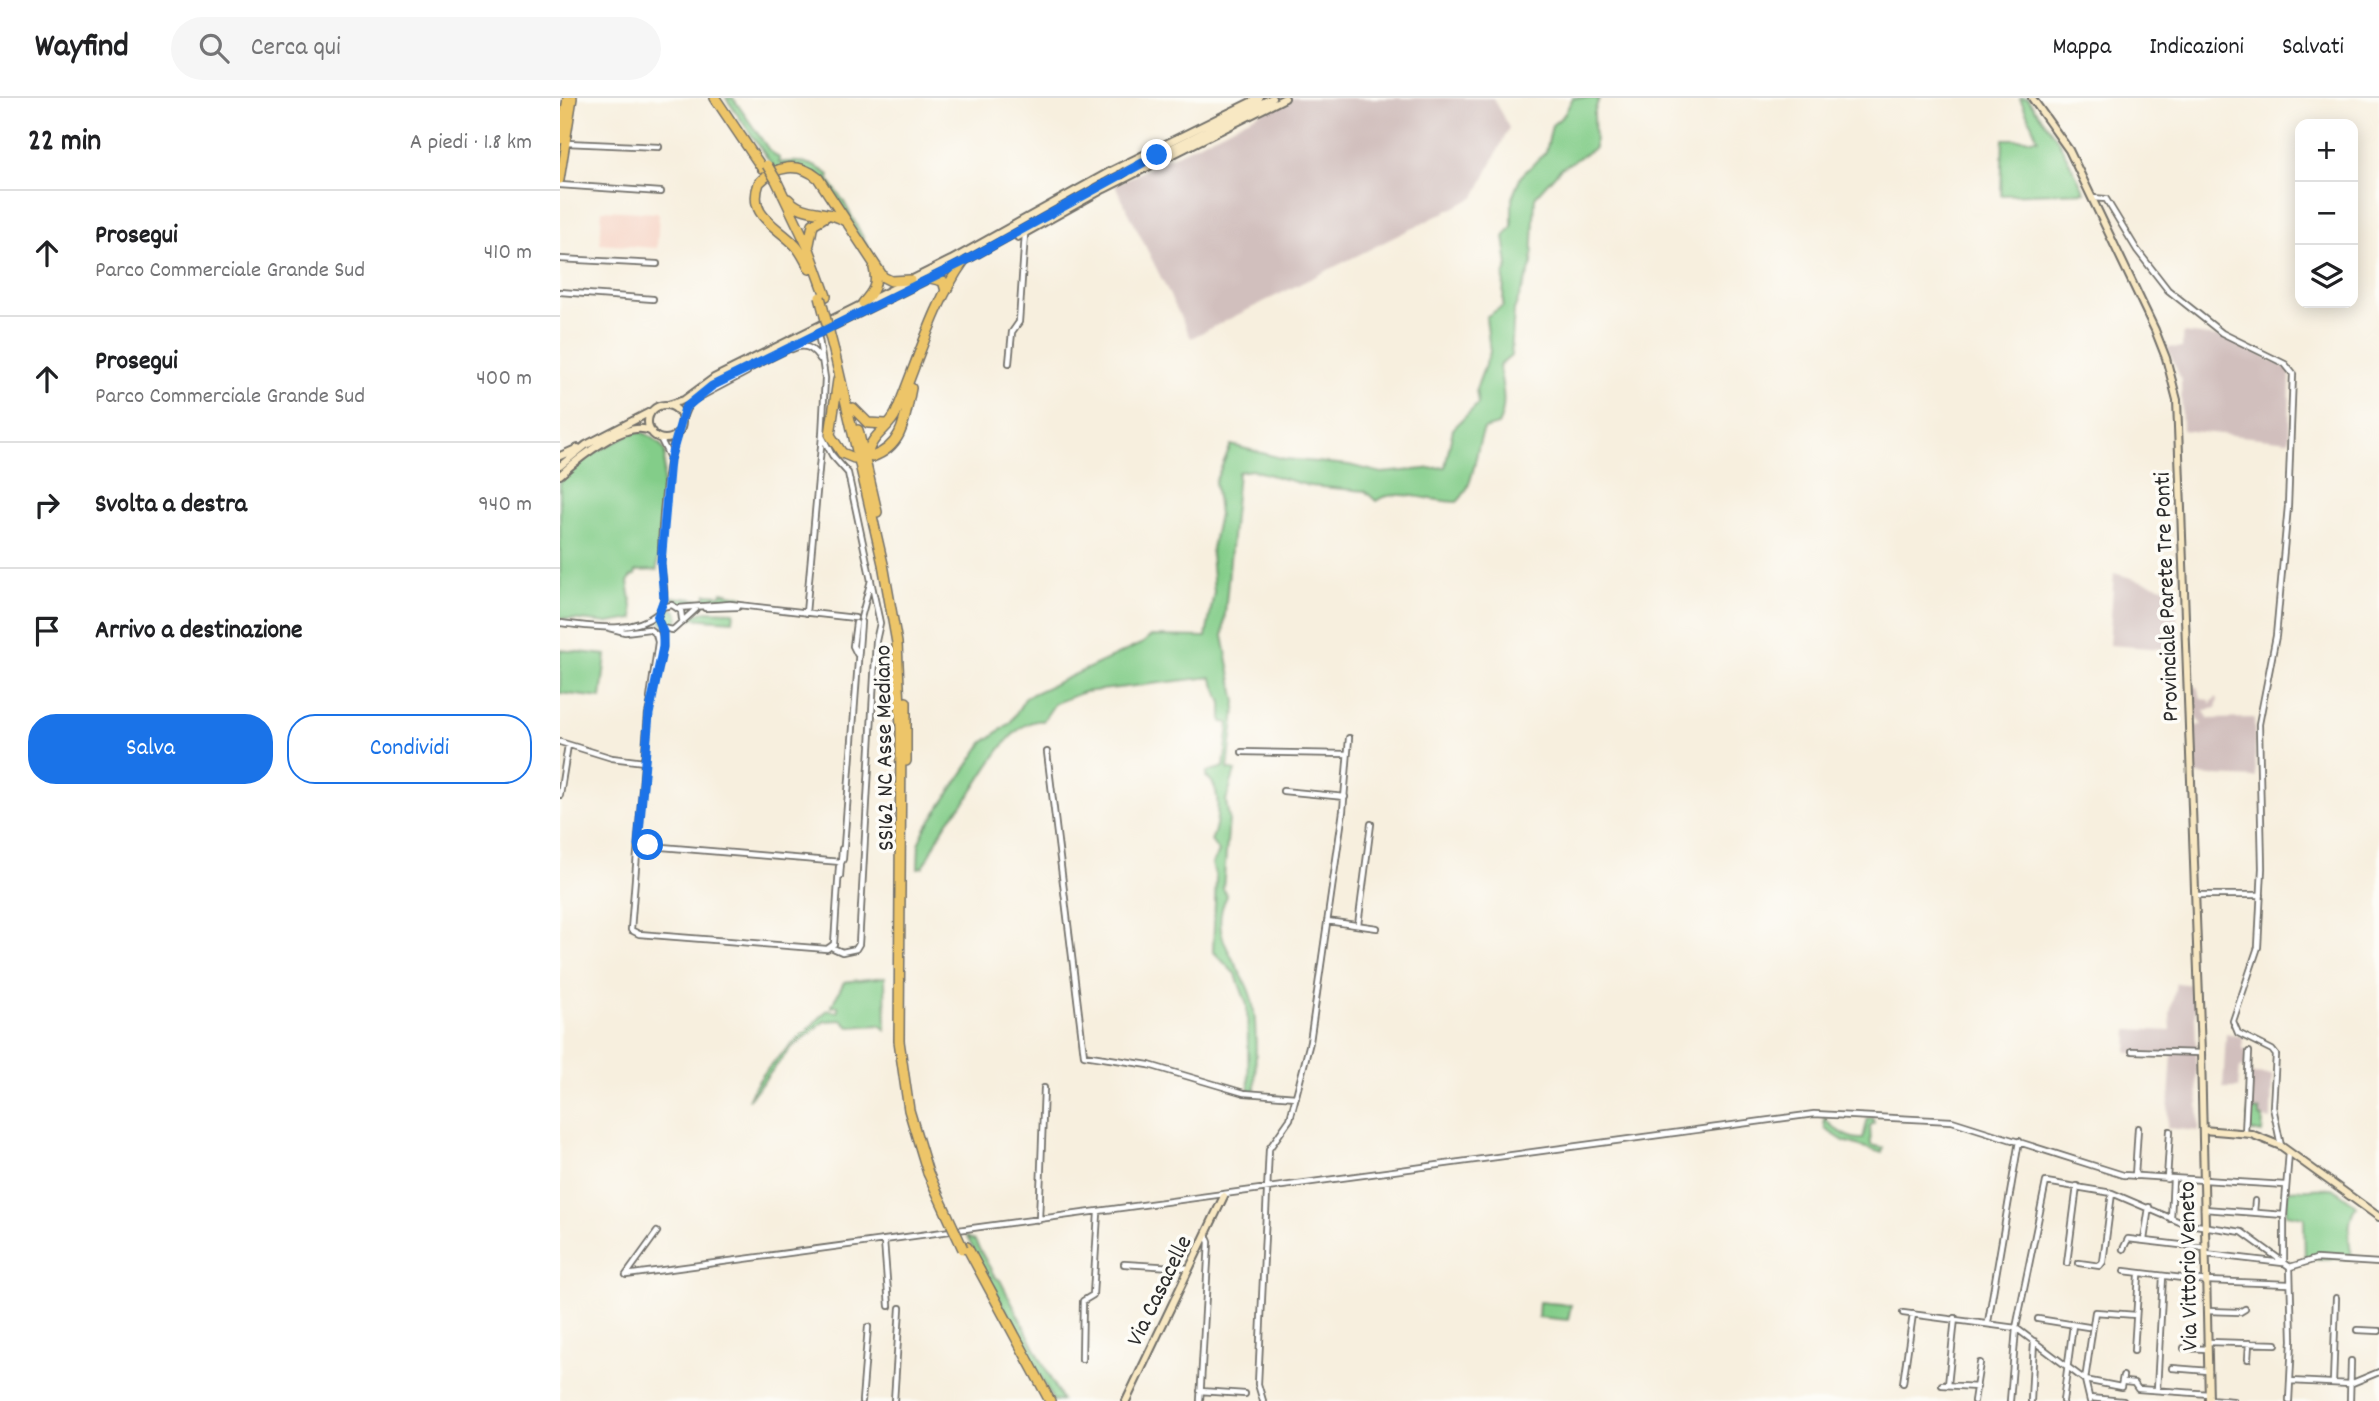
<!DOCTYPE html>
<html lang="it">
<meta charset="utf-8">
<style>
body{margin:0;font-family:Dekko,sans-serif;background:#f6f6f6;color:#202124}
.controls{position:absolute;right:21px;top:21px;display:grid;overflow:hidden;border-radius:14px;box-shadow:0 4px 18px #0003}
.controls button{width:63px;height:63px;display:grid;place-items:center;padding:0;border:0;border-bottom:2px solid #e0e0e0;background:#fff;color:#202124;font:35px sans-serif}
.stop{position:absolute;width:21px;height:21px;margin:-16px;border:5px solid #1a73e8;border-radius:50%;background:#fff}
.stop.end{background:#1a73e8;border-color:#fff;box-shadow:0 2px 7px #0008}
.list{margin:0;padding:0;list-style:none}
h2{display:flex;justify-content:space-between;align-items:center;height:91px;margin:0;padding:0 28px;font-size:30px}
h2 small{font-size:23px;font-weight:400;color:#757577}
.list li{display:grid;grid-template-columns:46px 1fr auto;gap:21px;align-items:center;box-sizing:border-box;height:126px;padding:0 28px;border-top:2px solid #e0e0e0}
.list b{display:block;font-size:26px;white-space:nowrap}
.list p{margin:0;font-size:23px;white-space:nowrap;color:#757577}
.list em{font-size:23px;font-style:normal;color:#757577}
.actions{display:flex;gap:14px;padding:21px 28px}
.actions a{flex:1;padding:16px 0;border:2px solid #1a73e8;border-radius:28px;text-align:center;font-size:24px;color:#1a73e8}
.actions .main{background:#1a73e8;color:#fff}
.icon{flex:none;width:38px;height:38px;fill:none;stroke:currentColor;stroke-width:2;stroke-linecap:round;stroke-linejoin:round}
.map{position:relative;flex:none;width:1819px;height:1303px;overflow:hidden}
header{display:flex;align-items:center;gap:42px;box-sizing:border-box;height:98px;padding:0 35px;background:#fff;border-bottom:2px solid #e0e0e0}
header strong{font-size:33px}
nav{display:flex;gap:38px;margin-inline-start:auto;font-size:24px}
.search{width:490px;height:63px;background:#f6f6f6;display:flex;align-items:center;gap:18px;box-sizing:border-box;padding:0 24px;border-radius:38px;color:#757577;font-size:26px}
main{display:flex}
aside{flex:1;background:#fff}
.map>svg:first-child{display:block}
</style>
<header>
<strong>Wayfind</strong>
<div class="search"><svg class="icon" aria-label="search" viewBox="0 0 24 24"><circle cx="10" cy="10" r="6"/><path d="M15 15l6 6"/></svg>Cerca qui</div>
<nav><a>Mappa</a><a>Indicazioni</a><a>Salvati</a></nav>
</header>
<main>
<aside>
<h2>22 min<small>A piedi · 1.8 km</small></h2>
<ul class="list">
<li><svg class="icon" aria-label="ahead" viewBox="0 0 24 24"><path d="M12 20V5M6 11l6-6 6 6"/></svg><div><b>Prosegui</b><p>Parco Commerciale Grande Sud</p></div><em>410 m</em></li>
<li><svg class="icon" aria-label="ahead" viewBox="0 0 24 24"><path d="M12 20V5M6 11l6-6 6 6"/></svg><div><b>Prosegui</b><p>Parco Commerciale Grande Sud</p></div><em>400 m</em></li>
<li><svg class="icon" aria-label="right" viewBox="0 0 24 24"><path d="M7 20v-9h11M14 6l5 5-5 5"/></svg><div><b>Svolta a destra</b></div><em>940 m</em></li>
<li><svg class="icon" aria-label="arrive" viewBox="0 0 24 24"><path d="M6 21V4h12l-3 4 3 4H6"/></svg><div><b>Arrivo a destinazione</b></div></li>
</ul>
<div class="actions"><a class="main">Salva</a><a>Condividi</a></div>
</aside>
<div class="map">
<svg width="1819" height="1303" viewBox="0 0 1819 1303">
<rect width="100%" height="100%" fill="#fdfcf7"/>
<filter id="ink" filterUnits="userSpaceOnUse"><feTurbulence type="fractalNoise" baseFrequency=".0143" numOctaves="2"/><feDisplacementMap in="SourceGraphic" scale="14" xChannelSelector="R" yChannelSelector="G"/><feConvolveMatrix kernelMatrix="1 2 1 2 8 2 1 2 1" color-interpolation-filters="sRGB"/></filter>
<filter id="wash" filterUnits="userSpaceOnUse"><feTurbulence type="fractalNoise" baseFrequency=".00686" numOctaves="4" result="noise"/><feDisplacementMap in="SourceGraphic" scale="28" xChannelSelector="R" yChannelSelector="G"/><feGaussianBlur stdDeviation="1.57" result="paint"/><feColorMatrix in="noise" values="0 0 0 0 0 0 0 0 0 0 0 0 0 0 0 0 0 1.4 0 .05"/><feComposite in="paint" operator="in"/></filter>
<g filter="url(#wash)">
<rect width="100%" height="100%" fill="#f7efde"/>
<path fill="#f6d2c3" d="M42 112 99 115 97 150 40 146Z"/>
<path fill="#d1bfbd" d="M730 0H933L949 30 915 99 631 240 555 87Z
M1623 235 1668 240 1730 272 1729 343 1622 332 1621 281 1607 249 1622 250Z
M1554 475 1616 493 1618 552 1549 547Z
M1632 589H1638L1641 601 1650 602V606L1656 599 1658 601 1656 610 1644 613 1649 621 1694 620 1696 680 1634 677 1633 628 1642 627 1632 612Z
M1616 885 1634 887 1639 1033 1607 1030 1612 956 1567 955 1568 931 1611 933 1610 916Z
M1666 935 1683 939 1682 952H1687L1686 969H1680L1678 990H1663Z
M1690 976 1712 977 1711 1022 1699 1019V1013L1689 1012Z"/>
<path fill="#83cd89" stroke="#577c5a" stroke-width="2" d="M166 0H173L209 52 219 60V65C237 62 253 64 269 77L268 81 284 104 322 175 258 77 215 71Z
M1013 0H1039L1034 16 1035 50 1000 71 975 99 972 166 954 212 951 258 939 268C942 287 948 307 938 327L924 331C914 353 916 387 897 404 873 404 835 389 816 403L805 393 750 388 692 372 678 374 663 538 676 604 668 671 675 673 666 703 669 721 663 791 667 798C644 841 686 868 693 907 698 935 695 967 695 995H689L687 907 676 877 653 853 656 780 652 766 659 754 651 743C658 728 663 687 646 679L647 674 664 669 669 625 662 624V605L651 579 524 594 495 605 483 623C452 619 423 679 407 701 401 709 391 717 386 726 377 740 372 755 363 769L358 770 359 744 365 731 423 645 450 625 466 599 583 545 591 538 646 539 654 494 651 455 659 416 655 384 671 347 725 361 789 367 822 375 885 369 893 331 918 306 916 291 930 254 926 219 943 208 944 177 948 168 944 139 952 128V100L961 78 986 54 992 27 1003 18Z
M1460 0H1467L1498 42 1525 94 1441 97 1443 41H1478Z
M76 333C88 335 100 343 105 354L97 472 76 473 75 477 71 478 68 484 74 521 48 525 0 520V383L30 357Z
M162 494 183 499V505L150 504 125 508 111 499 145 502 146 496 161 497Z
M100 519a9 9 0 1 1 18 0a9 9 0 1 1-18 0Z
M146 513 174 514 173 523 127 520Z
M0 552 46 557 41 600 0 595Z
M325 879 326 932 320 927 289 929 282 922 265 923 230 951 188 1002C203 965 242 941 267 912L278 914V908L271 909 284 884Z
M1689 1012 1700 1013V1019L1703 1020 1702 1035 1688 1032Z
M1264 1019C1273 1031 1288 1042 1303 1041L1308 1020H1313L1314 1025 1310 1028 1311 1047 1323 1050 1322 1055 1284 1043 1265 1031Z
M1773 1090 1797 1108C1787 1117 1788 1148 1793 1160L1745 1161 1744 1119 1726 1116 1728 1092Z
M407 1139 415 1143 435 1179 440 1182 502 1303H493Z
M979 1204 1011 1207 1008 1222 978 1219Z"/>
</g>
<g filter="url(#ink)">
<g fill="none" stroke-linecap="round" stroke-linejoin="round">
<defs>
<path id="street" d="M6 45 99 49
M0 87 101 94
M1532 100 1546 101 1577 152 1608 192 1662 235 1725 266 1733 276 1728 408 1716 538 1699 626 1702 770 1698 849 1673 923 1678 935 1712 952 1716 957 1713 1009 1721 1048
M0 161 97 166
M0 194 93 201
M232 251C245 245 253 250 260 261
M449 265 452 234 459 224 465 136
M136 301 187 274
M262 338 272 357 288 375 320 525 316 543 299 846 296 851 282 854 273 850
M100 340 109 358
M102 509C107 495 102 481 101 466 101 433 105 365 117 336
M118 510 170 506 295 520
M145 510 178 509
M246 515 262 338 265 280 259 241
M301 520 311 482
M122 521 121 513 112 507 102 509 97 520 102 530 113 532 136 511
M0 525C32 528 70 537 97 516
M296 525 293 548 297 556
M49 530 65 534 89 531 96 536 98 544 90 600
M102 530 103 549 88 616 71 832 79 836 267 851 274 846 279 769 283 761 301 524
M0 644 52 660 84 664
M487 654 524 957 589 967 684 995 736 999
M682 654 787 656
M723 693 785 699
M0 697 8 647
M78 747 281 764
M280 778 282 751
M1635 797H1701
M767 823 817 830
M798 827 811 726
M1572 953 1641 955
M1685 1035 1689 954
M1575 1078 1578 1030
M1607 1081 1610 1033
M1644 1111 1724 1117
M1694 1114 1695 1103
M1611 1121 1613 1081
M479 1122 484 990
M97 1134 66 1177 1254 1016 1392 1023 1563 1077 1725 1087
M1584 1142 1589 1109
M324 1143 329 1208
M1563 1151 1568 1141 1646 1150
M1646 1156 1723 1165
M1724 1164V1117L1729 1054
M1507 1165 1517 1088
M1519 1165 1540 1168 1543 1164 1552 1095
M564 1166 629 1170
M1730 1169 1756 1161 1819 1165
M1564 1173 1647 1183 1729 1186
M1647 1213 1680 1214 1685 1211
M1343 1215 1456 1230 1525 1282 1561 1289 1563 1278
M1478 1221 1528 1229
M1428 1224 1459 1043
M1797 1232 1819 1233
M1648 1244 1716 1246
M1624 1250 1647 1251
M1574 1253 1579 1177
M522 1261 523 1203 533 1197 538 1115
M1688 1261 1689 1245
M1612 1270 1649 1273
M1731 1283 1790 1286 1819 1274
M1565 1284 1574 1285 1578 1291 1649 1296
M1343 1285 1353 1216
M1773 1285 1776 1200
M1382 1287 1417 1289
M1388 1287 1395 1220
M1597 1292 1603 1178
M640 1293 685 1296
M1530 1300 1563 1303
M1649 1301 1673 1303
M302 1303 308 1229
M334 1303 340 1210
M640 1303 649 1144 646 1137
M703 1303 698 1286 709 1051 730 1021 750 944 783 713 789 640
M1414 1303 1420 1265
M1450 1303 1456 1230 1486 1084 1552 1095 1622 1125 1682 1134 1730 1169
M1471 1303 1474 1243
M1503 1303 1513 1227
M1530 1303 1525 1282 1535 1214 1576 1217
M1729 1303 1732 1242 1730 1169
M1790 1303 1791 1263"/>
<path id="secondary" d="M1472 0 1509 52 1595 232 1606 260 1617 302 1641 955 1649 1303
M566 73 712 0
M458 139 544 91 725 0
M108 307 124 302 154 280 391 162 549 74 699 0
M88 324a17 17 0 1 1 34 0a17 17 0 1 1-34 0Z
M122 322C125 305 137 296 152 288L403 164 560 77
M0 358 18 350
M0 368 26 347 92 313
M0 377C18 361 68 319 92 334
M1643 1032 1691 1036 1721 1048 1819 1119
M566 1303 664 1098"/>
<path id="primary" d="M0 42 7 0
M0 82 13 0"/>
<path id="highway" d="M155 0 202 70
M216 82 249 151 266 198
M228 101C244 119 266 110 285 123
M249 146 253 126 268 117
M250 171C245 163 242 154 235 147 216 127 187 118 199 85 216 67 239 64 258 80L323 179 331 183 350 182
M370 180 383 183 386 193
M303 205C314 193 318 186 314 170
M274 253 323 466 337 545 341 631 339 943 349 1012 368 1075
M278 282 270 337 282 355 294 360
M293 310 308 325 326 326
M298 332 317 414
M307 359C310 337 328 332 336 315 355 270 376 201 403 164
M312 359C344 348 345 319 351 290
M346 604V663
M407 1149 490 1303"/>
</defs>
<use href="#street" stroke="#72706a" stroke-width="8"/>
<use href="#secondary" stroke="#72706a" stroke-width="10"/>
<use href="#primary" stroke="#72706a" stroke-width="10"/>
<use href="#highway" stroke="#72706a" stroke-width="12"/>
<use href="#street" stroke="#fff" stroke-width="4.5"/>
<use href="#secondary" stroke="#f8e8c3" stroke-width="6"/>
<use href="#primary" stroke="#edc569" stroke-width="7"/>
<use href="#highway" stroke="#edc569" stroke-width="9"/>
<defs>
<path id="secondary-bridge" d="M560 77 566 73"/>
<path id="highway-bridge" d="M207 67 216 82
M260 199 274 253
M368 1075 403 1151"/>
</defs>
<use href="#secondary-bridge" stroke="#72706a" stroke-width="10" stroke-linecap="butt"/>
<use href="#highway-bridge" stroke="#72706a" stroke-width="12" stroke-linecap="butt"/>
<use href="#secondary-bridge" stroke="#f8e8c3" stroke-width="6"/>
<use href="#highway-bridge" stroke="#edc569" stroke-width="9"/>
</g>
</g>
<g fill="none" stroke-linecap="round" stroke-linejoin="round" filter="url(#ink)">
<path stroke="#1a73e8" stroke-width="9" d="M88 747H78L89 616 103 549V534L97 520 104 501 101 465 110 362 125 310 152 288 403 164 597 57"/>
</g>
<g text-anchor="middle" stroke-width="7" stroke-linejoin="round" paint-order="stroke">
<g font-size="24" fill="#2b2b2b" stroke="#fdfcf7">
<text transform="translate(1605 499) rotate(-92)" y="8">Provinciale Parete Tre Ponti</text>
<text transform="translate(323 650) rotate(-91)" y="8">SS162 NC Asse Mediano</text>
<text transform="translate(1627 1168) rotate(-91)" y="8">Via Vittorio Veneto</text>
<text transform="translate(598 1192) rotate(-64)" y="8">Via Casacelle</text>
</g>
</g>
</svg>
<div class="controls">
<button>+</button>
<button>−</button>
<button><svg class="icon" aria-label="layers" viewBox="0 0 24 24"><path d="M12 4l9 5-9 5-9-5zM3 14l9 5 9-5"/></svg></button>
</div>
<div class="stop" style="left:88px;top:747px"></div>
<div class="stop end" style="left:597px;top:57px"></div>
</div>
</main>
